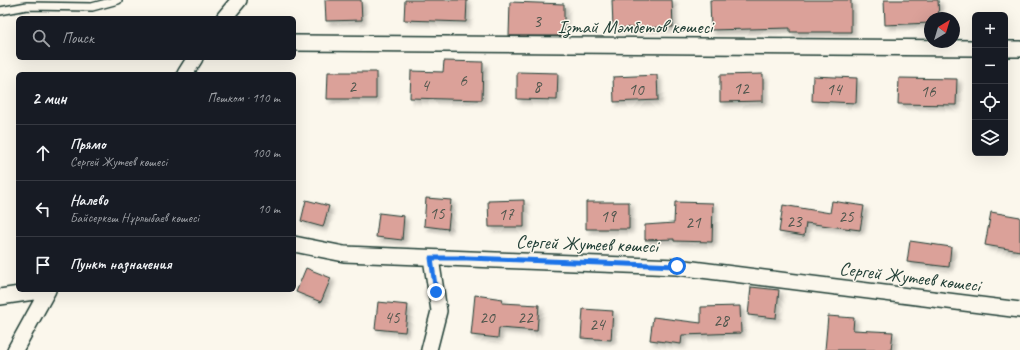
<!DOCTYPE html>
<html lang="ru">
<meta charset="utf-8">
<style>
body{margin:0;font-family:Caveat,sans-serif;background:#20242c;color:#f1f3f6}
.controls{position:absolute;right:12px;top:12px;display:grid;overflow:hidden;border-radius:6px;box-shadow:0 4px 16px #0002}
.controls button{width:36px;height:36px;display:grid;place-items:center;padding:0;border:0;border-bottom:1px solid #363941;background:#171b24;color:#f1f3f6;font:20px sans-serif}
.compass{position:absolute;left:924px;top:12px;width:36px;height:36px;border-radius:50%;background:#171b24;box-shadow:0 4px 16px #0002;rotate:38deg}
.stop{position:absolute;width:12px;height:12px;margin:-9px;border:3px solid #1a73e8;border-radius:50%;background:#fff}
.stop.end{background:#1a73e8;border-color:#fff;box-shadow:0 1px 4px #0008}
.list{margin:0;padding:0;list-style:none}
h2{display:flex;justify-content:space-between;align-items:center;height:52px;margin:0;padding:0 16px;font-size:17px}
h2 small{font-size:13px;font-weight:400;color:#9ea1a6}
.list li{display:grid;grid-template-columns:26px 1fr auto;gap:12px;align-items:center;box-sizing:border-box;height:56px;padding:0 16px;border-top:1px solid #363941}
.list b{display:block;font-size:15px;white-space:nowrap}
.list p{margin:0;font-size:13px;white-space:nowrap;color:#9ea1a6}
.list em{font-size:13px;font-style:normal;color:#9ea1a6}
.icon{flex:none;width:22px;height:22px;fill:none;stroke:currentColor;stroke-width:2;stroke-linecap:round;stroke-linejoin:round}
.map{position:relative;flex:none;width:1020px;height:350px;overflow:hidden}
.search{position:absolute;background:#171b24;box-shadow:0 4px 16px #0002;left:16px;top:16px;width:280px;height:44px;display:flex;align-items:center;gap:10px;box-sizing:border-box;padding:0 14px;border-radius:6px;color:#9ea1a6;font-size:15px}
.panel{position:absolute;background:#171b24;box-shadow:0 4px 16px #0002;left:16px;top:72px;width:280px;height:220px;border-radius:6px}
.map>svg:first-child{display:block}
</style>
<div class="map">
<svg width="1020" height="350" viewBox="0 0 1020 350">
<defs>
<filter id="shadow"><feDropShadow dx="3.5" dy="3.5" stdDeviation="2" flood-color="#0004"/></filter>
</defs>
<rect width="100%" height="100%" fill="#fbf7ec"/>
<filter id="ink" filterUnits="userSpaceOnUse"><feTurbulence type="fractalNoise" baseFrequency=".025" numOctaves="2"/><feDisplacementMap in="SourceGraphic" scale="8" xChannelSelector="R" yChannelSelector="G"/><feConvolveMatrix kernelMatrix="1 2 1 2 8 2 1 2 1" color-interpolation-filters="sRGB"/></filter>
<g filter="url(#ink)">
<path fill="#dba199" stroke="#1f3d34" filter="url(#shadow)" d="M325 0H361L362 20 326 21Z
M405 0H467L466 22 404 20Z
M612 0H672L673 27 613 28Z
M710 0H851V32H790V28L711 30Z
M884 0H938L939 18H930V23L885 25Z
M510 2 564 4V36H509Z
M444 61 483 62 482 100 410 98 411 71 443 72Z
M328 72H376V99H327Z
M517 72 558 73 557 100 517 99Z
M763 74V101L720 102V75Z
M657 75 658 100 614 102 613 77Z
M813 76 857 78 856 103 812 101Z
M899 78 957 79 956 105 898 104Z
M426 198 451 200 448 229 424 226Z
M306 200 329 206 323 227 301 221Z
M524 200V227H489L488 201Z
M832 201 864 206 860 230 806 223 804 236 779 232 783 205 830 213Z
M586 202H629V229H586Z
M675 202 713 203 712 242 674 241V239L645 240V225L674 223Z
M991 212 1020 217V251L985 245Z
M379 213 404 216 402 240 376 237Z
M910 241 951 247 949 267 907 262Z
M306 268 331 278 321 302 296 292Z
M751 287 779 290 776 318 748 315Z
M475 295 503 299 502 303 539 305 537 331 499 328 498 338 471 335Z
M378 302 408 305 405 332 375 329Z
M740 306 741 333 682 335 681 344 650 340 653 317 701 323V307Z
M583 309 613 311 611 340 581 338Z
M828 316 854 318 853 330 893 332 891 350H825Z"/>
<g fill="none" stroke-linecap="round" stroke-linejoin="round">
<defs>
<path id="service" d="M0 11 27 6 92 7 118 0"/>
<path id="minor" d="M224 18 239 0
M294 43 975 48
M1005 49H1020
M185 74 195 58
M294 244 344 254 677 267 1020 310
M0 297 47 290
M15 350 48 290
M429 350 439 311 431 258"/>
</defs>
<use href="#service" stroke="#1f3d34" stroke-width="10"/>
<use href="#minor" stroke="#1f3d34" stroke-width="18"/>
<use href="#service" stroke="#fbf7ec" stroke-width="7"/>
<use href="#minor" stroke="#fbf7ec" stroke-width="15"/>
</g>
</g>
<g fill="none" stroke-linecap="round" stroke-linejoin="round" filter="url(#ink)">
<path stroke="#1a73e8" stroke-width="5" d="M436 292 431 258H467L677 266"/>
</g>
<g text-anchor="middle" stroke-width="3" stroke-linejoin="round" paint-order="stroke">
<g font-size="17" fill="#4e564d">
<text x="537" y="27">3</text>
<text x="463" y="86">6</text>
<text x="425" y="91">4</text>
<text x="352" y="92">2</text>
<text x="537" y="92">8</text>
<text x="741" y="94">12</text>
<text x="636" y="95">10</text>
<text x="834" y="95">14</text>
<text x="928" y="97">16</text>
<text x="437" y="219">15</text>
<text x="506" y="220">17</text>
<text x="608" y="222">19</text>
<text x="846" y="222">25</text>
<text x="794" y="227">23</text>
<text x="693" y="228">21</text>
<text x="392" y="323">45</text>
<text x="487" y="323">20</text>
<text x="525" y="323">22</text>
<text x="721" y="326">28</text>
<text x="597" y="330">24</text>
</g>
<g font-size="19" fill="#1f3d34" stroke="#fbf7ec">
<text x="635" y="33">Ізтай Мәмбетов көшесі</text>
<text transform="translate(587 243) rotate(2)" y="7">Сергей Жутеев көшесі</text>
<text transform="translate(910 276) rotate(7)" y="7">Сергей Жутеев көшесі</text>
</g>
</g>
</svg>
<div class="controls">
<button>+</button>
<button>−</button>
<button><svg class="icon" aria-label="locate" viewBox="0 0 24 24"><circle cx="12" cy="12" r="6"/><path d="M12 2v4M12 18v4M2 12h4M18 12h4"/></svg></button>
<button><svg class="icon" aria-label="layers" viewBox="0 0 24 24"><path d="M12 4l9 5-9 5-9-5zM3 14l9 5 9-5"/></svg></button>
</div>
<svg class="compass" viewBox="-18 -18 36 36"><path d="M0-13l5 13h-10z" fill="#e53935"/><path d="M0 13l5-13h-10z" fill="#9ea1a6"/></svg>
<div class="stop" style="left:677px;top:266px"></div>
<div class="stop end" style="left:436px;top:292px"></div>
<div class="search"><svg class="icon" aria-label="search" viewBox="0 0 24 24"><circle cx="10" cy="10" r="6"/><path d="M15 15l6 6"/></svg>Поиск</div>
<section class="panel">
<h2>2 мин<small>Пешком · 110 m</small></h2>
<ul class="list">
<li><svg class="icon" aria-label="ahead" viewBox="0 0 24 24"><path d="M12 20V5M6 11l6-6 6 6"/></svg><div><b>Прямо</b><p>Сергей Жутеев көшесі</p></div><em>100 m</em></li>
<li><svg class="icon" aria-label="left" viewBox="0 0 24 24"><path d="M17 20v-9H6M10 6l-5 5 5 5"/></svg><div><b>Налево</b><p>Байсеркеш Нұрлыбаев көшесі</p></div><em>10 m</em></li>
<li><svg class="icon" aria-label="arrive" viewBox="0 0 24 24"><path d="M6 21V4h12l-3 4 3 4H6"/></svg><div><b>Пункт назначения</b></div></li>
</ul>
</section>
</div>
